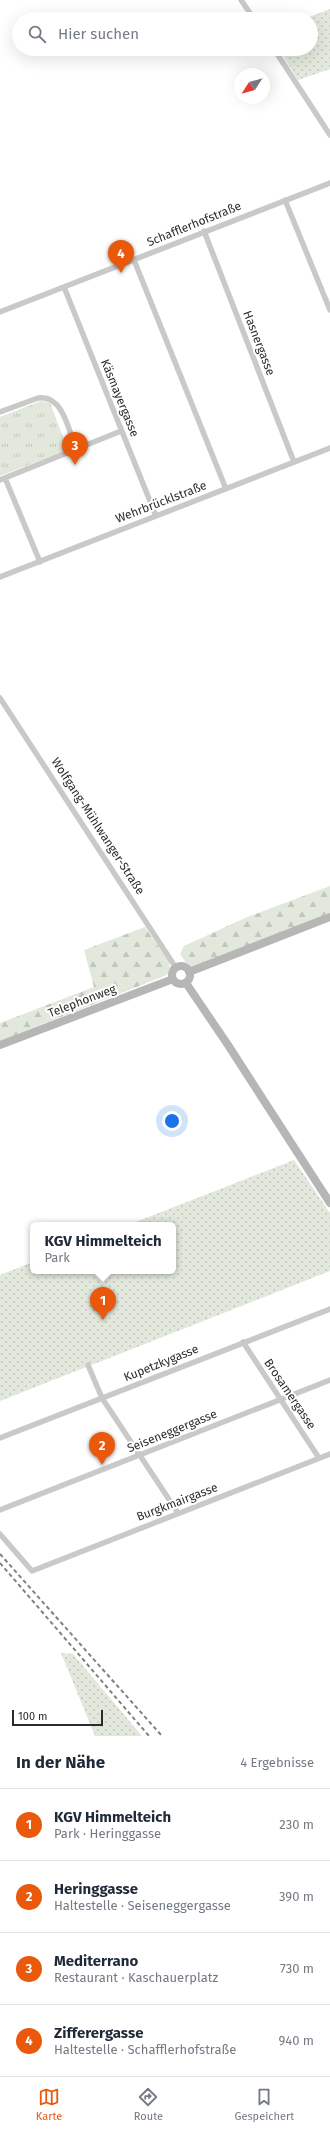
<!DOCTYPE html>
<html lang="de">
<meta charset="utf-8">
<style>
body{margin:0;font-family:"Fira Sans",sans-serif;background:#f6f6f7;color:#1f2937}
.compass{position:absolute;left:234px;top:68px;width:36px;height:36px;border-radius:50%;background:#fff;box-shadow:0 4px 16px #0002;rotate:234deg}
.scale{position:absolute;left:12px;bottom:10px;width:91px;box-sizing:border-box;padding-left:4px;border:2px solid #2c2c2c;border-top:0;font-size:11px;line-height:14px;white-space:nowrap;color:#2c2c2c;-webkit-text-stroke:3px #fff;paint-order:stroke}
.you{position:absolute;left:172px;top:1121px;width:14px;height:14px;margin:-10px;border:3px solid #fff;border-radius:50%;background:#1a73e8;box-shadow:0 0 0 6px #1a73e833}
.badge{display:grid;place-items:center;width:26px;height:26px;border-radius:50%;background:#ea580c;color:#fff;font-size:13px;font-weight:700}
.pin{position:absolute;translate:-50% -33px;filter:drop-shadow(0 1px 2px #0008)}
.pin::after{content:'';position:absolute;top:21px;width:14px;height:12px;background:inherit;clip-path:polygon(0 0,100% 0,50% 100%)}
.popup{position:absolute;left:30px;top:1222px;width:146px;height:52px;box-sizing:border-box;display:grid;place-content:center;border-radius:6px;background:#fff;filter:drop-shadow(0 1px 3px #0005);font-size:13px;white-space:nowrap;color:#747a83}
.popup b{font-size:15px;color:#1f2937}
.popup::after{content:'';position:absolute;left:50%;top:100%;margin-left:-8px;border:8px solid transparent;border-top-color:#fff}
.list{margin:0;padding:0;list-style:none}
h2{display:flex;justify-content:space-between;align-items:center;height:52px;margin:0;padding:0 16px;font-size:17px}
h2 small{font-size:13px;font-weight:400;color:#747a83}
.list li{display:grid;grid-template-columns:26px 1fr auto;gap:12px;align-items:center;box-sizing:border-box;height:72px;padding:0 16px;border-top:1px solid #e0e1e3}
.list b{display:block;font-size:15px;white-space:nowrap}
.list p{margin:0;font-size:13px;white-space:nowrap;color:#747a83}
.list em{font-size:13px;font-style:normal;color:#747a83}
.icon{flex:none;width:22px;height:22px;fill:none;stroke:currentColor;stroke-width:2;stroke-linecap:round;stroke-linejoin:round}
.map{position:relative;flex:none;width:330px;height:1736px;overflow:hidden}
.search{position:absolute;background:#fff;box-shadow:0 4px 16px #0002;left:12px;right:12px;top:12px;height:44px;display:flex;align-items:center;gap:10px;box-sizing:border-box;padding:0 14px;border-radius:22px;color:#747a83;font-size:15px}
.sheet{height:340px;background:#fff}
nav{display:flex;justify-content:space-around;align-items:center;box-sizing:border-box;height:56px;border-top:1px solid #e0e1e3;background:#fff;font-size:11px;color:#747a83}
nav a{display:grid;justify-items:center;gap:2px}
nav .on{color:#ea580c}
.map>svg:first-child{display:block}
</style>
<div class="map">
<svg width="330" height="1736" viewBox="0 0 330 1736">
<defs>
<pattern id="grass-dots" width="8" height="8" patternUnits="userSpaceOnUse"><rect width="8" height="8" fill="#e2e8db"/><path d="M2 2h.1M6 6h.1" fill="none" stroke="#c2c7bc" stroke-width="1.8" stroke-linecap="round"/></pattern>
<pattern id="forest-firs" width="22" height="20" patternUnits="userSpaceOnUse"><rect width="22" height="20" fill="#e2e8db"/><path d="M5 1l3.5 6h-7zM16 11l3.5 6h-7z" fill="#c2c7bc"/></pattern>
<pattern id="park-tufts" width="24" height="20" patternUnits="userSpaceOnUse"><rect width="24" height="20" fill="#e2e8db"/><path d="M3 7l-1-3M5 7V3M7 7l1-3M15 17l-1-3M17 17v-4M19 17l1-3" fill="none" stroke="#c2c7bc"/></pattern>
</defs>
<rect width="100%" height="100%" fill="#fff"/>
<path fill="url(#grass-dots)" d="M330 9V69L298 80 279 49H311V19H304Z
M294 1160 330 1213V1271L0 1401V1275L33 1262V1271H173V1225H128Z
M61 1653 73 1654 142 1736H95Z"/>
<path fill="url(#forest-firs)" d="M330 886V913L193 967 188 966 180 954 184 946 245 918Z
M145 927 169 962 170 968 167 975 0 1041V1023L94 987 84 950Z"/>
<path fill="url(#park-tufts)" d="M41 401 50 403 68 450 0 476V417Z"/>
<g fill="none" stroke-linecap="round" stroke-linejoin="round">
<path stroke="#c9c9c9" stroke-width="5.5" d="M241 0 254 19
M274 49 330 135
M285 200 330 310
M204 231 294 462
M134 260 226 489
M64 287 156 516
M0 312 330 183
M0 412 38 398C63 394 69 431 76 450
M5 478 40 562
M0 480 121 431
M0 577 330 448
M0 698 176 968
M243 1342 319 1458
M88 1365 102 1398 178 1513
M0 1438 330 1309
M0 1510 330 1380
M0 1534 32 1571 330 1454"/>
<path stroke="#b6b6b6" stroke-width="8" d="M172 975a9 9 0 1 1 18 0a9 9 0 1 1-18 0Z
M189 972 330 917
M186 983 228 1045 330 1203
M0 1045 173 979"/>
<path stroke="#818181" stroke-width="2" stroke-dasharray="4 3" stroke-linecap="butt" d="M0 1554 162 1736
M0 1563 149 1736"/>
</g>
<g text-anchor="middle" stroke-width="4" stroke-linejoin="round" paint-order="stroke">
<g font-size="12" fill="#2c2c2c" stroke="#fff">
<text transform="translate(194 224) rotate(-22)" y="4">Schafflerhofstraße</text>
<text transform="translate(259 343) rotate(69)" y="4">Hasnergasse</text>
<text transform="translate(120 398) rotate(68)" y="4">Käsmayergasse</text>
<text transform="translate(161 502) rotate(-21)" y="4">Wehrbrücklstraße</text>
<text transform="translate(98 826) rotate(57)" y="4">Wolfgang-Mühlwanger-Straße</text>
<text transform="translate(82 1001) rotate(-21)" y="4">Telephonweg</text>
<text transform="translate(161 1363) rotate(-22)" y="4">Kupetzkygasse</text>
<text transform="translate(290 1394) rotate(56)" y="4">Brosamergasse</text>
<text transform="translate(172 1431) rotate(-22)" y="4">Seiseneggergasse</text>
<text transform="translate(177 1502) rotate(-21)" y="4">Burgkmairgasse</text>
</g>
</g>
</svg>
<svg class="compass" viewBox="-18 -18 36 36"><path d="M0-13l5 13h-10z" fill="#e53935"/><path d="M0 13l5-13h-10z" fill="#747a83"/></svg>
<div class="scale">100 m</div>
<div class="you"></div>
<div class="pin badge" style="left:103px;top:1320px">1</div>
<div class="popup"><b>KGV Himmelteich</b>Park</div>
<div class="pin badge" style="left:102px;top:1465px">2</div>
<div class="pin badge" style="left:75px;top:465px">3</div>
<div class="pin badge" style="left:121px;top:273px">4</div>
<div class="search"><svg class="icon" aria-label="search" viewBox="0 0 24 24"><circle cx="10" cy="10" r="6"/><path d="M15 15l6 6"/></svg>Hier suchen</div>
</div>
<section class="sheet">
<h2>In der Nähe<small>4 Ergebnisse</small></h2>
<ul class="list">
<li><span class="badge">1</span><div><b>KGV Himmelteich</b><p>Park · Heringgasse</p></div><em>230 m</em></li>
<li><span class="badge">2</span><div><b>Heringgasse</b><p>Haltestelle · Seiseneggergasse</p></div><em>390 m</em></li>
<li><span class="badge">3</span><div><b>Mediterrano</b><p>Restaurant · Kaschauerplatz</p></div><em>730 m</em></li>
<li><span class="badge">4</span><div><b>Zifferergasse</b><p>Haltestelle · Schafflerhofstraße</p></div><em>940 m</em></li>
</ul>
</section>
<nav>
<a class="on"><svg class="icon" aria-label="map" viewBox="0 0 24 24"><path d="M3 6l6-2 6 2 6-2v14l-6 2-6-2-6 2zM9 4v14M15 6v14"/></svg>Karte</a>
<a><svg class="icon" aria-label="directions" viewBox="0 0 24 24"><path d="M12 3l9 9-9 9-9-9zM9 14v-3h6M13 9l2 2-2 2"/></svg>Route</a>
<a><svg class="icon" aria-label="saved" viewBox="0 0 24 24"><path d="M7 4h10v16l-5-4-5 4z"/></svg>Gespeichert</a>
</nav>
